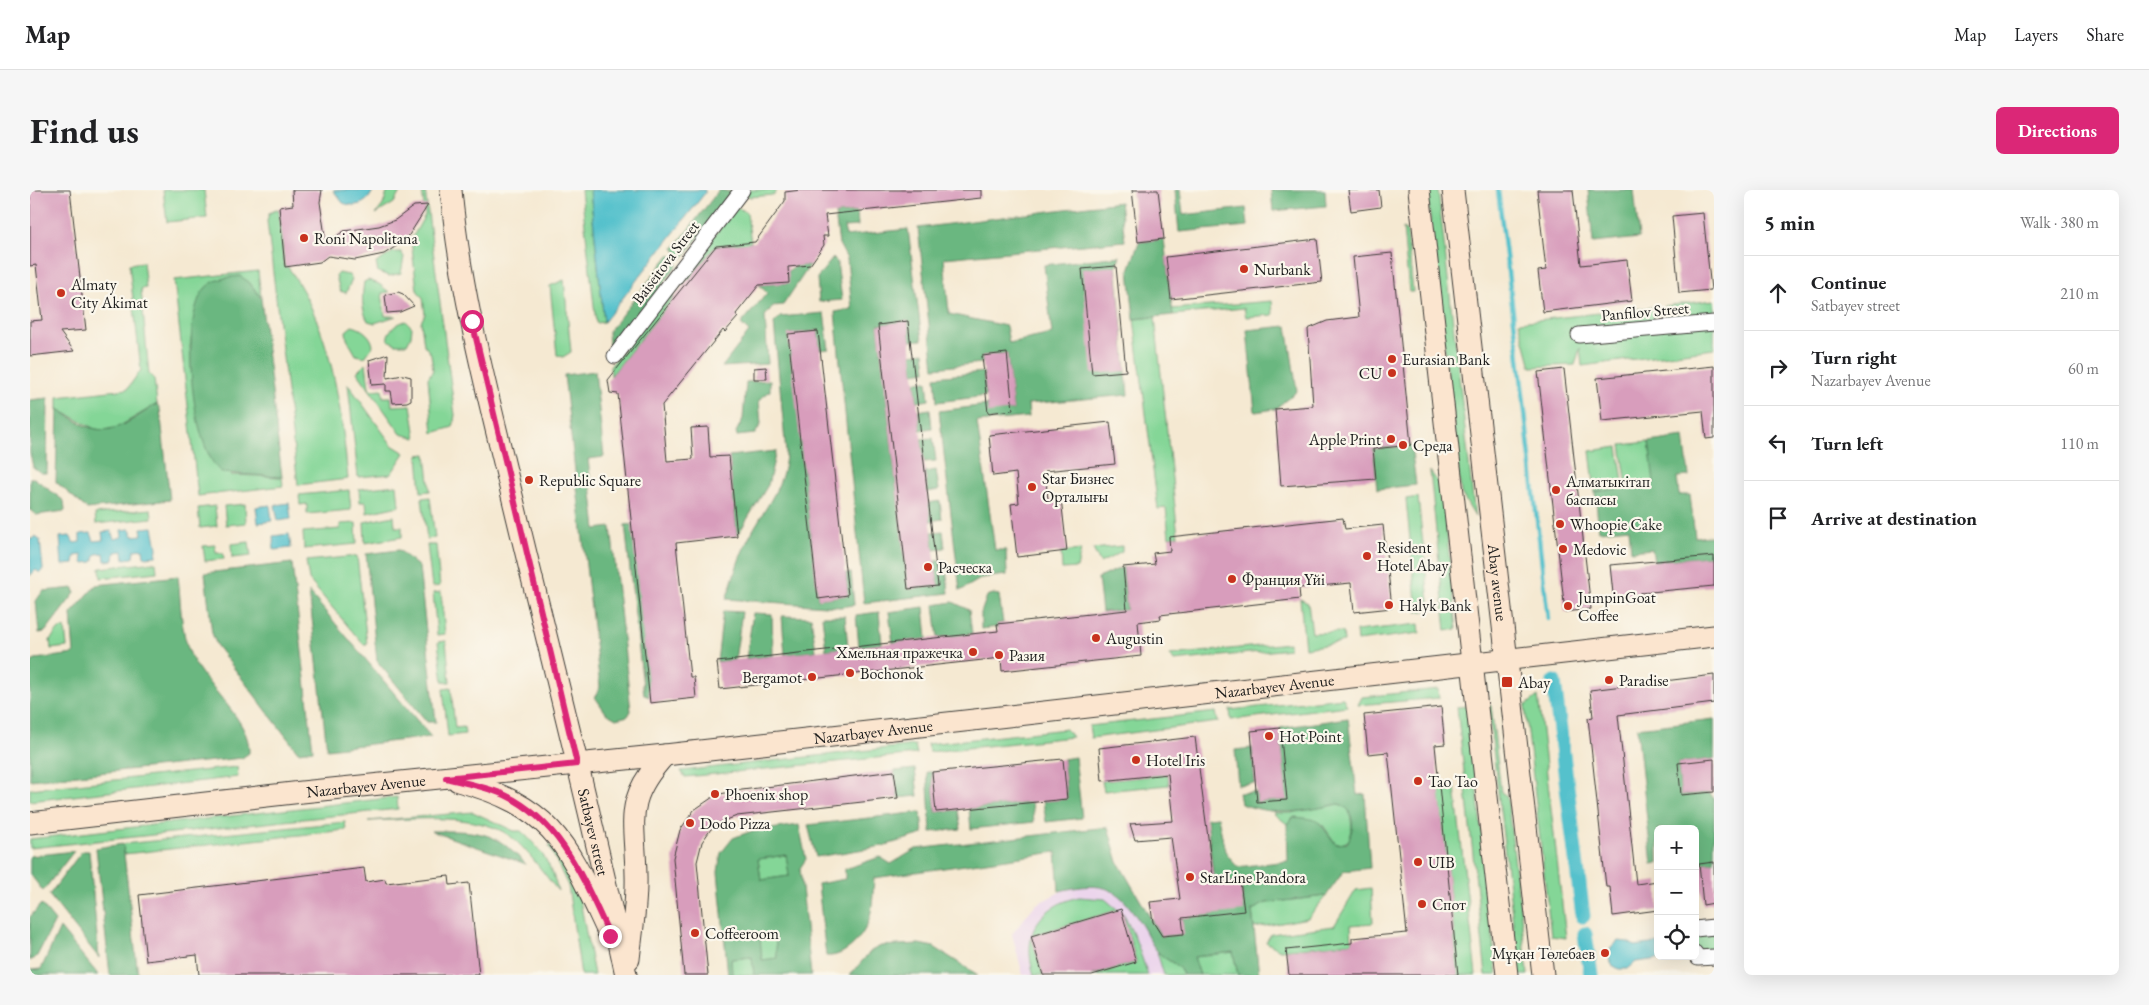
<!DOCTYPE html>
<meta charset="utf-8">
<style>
body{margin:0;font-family:"EB Garamond",serif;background:#f6f6f6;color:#202124}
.controls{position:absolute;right:15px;bottom:15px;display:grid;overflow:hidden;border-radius:8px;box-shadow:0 5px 20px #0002}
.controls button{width:45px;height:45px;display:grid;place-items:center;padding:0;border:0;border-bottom:1px solid #e0e0e0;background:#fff;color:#202124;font:25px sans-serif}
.stop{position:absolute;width:15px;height:15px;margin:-11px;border:4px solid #db2777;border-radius:50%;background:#fff}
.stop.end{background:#db2777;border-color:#fff;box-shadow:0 1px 5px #0008}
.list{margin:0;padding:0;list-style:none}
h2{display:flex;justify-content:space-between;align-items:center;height:65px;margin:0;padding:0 20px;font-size:21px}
h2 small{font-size:16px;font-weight:400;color:#757577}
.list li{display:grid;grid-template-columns:32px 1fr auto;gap:15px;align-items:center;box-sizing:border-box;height:75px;padding:0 20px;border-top:1px solid #e0e0e0}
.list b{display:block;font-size:19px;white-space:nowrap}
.list p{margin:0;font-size:16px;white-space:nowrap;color:#757577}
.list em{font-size:16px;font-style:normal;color:#757577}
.icon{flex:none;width:28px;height:28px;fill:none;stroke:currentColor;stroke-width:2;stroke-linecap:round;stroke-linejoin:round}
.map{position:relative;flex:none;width:1684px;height:785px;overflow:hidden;border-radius:8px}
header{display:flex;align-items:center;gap:30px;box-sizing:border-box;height:70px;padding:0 25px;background:#fff;border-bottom:1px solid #e0e0e0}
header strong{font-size:24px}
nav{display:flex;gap:28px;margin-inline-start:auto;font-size:18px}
.intro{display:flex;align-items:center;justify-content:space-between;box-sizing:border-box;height:120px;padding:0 30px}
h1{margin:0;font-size:35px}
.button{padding:12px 22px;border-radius:8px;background:#db2777;color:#fff;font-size:18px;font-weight:700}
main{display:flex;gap:30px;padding:0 30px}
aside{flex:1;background:#fff;border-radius:8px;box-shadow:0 5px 20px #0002}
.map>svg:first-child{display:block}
</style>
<header>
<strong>Map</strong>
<nav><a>Map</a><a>Layers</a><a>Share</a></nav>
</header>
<div class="intro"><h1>Find us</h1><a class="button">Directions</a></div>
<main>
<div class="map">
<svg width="1684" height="785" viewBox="0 0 1684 785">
<rect width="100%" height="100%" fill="#fbf7ec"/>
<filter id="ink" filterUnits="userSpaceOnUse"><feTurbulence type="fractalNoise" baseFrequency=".02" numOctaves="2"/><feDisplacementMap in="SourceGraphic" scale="10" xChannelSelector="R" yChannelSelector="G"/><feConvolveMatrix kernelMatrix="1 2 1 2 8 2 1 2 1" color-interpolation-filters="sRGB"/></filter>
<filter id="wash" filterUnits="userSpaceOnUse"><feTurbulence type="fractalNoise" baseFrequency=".0096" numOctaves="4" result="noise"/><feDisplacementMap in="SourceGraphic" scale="20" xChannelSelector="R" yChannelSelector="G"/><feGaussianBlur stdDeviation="1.12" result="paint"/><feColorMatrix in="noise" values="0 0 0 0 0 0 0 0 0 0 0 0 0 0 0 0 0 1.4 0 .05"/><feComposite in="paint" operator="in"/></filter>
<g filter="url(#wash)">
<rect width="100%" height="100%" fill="#f5e9d2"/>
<path fill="#ead1ec" d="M1088 672 1132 746 1153 744 1229 785H993L982 744 1005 715Z"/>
<path fill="#84d697" stroke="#50795a" d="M133 0H174L177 28 137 32Z
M358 0H371L364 13 346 24 353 15Z
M392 0H395L425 225 423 237 403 243 398 188 403 180 401 164 394 155 391 132 395 124 393 108 387 100 381 50 395 25Z
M551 0H560L574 132 566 133Z
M718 0H747L744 5 720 7 716 4Z
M1397 0H1408L1445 327 1431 303Z
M707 17 717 23 721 53 686 56 658 90 652 86Z
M249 19 254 76 258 77C302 139 311 215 318 289L268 295 237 31 239 23Z
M1373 38 1377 41 1383 102H1379Z
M363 62H371L374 67 371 83 359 86 348 82 346 73Z
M113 72 116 98 111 99 119 184 124 189 127 214 88 237 74 240 65 239 28 219V207L97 199 111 180 99 74Z
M228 81 231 108 219 92 166 119 160 157 162 189 201 285 252 287 253 296 168 306 144 90Z
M308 83 319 85 322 89 316 103 310 101 306 86Z
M338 90 349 94 359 102 352 103 355 126H366L345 133 338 131C331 119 332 106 334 92Z
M534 90 541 162 533 167 527 165 520 96Z
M638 102 644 107 581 186 580 177Z
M1684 110V159L1552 176 1550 158 1545 175 1501 177 1489 132 1623 117 1625 138 1635 137 1634 116Z
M1242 111 1243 125 1216 127 1214 118 1143 125 1142 119Z
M1125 127 1148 346 1139 347 1136 318 1128 319 1104 129Z
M376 131 382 137 381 146 377 154H366L358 150C356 141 367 133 376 131Z
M322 136C332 138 342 146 343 156L335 167 326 165 317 149 316 141Z
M336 173 339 197 342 200 352 199 353 207H361L362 216 381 215 386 248 371 244 327 182Z
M318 194 362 255 375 263 361 284 328 287Z
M1619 252 1625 293 1597 296 1591 255Z
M1588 257 1594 298 1565 302 1560 261Z
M396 264 400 301 391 302 388 265Z
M1400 281 1412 298 1427 439 1416 441Z
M367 295 369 316 337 323 336 312H330L329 299Z
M319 300 321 320 277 324V314L270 315 269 305Z
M400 307 405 348 397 349 392 308Z
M1388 307 1400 420 1387 422 1376 309Z
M215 314 216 333 196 335 194 316Z
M185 316 187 336 170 338 168 318Z
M121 319 122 328 66 334 65 324Z
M364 326 365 337H372V347L335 353 334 332Z
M326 333 327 354 274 359 273 342 310 339V334Z
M219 352 221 366 202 368 201 354Z
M185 355 186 363H193L194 369 175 371 173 356Z
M397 355H406L410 396 402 397Z
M1092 356V362L1070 373 1063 359Z
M1051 360 1047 378 1032 379 1031 362Z
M327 366 337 454H333L279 390 276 371Z
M126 372 127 382 71 388 70 378Z
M411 402 415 444 407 445 403 403Z
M1270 409 1278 413 1282 443 1313 442 1314 452 1275 458Z
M1389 434 1390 443 1327 451 1326 441Z
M35 438 37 457 21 459 20 450 29 439Z
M416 451 420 492H413L408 452Z
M1259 453V459L1144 471 1140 465Z
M421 498 425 538 434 537 435 544 418 546 413 499Z
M1408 499 1409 508 1328 515 1332 507Z
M1508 506 1536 748 1521 746 1495 516Z
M1313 508 1317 516 1201 530 1200 520Z
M1458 515H1461L1471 602 1477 606 1498 785H1489Z
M1438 516 1467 785H1456L1427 517Z
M1186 522 1188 532 1061 548 1059 536Z
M1036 539 1042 547 899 562 897 554Z
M885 555 887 564 655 587 651 581Z
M207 577 208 587 0 611V599Z
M1138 584 1139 595 1074 601 1072 591Z
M1425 597 1446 785H1428L1409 599Z
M367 607 368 619 0 658V649Z
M1309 614 1319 619C1322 634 1327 655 1306 654L1292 634 1263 627 1257 634 1243 623H1261Z
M443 622 484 641H491C511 659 522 675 528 701 515 685 502 666 486 651 454 620 381 630 338 631Z
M315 632 316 640 94 664 93 654Z
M525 651 547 694 564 785H551L538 696 519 656Z
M757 665 760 686 731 690 728 669Z
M1341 698 1343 733 1321 735 1322 753 1250 760 1236 752 1241 744 1304 736 1326 700Z
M1296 706 1278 728 1224 738 1222 720 1236 713Z
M1049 707 1075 709 1088 720 1001 746 1013 785H1004C991 744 1009 716 1049 707Z
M1093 723 1105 748 1118 785H1062L1106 772Z
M1684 737V767L1665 757V739Z
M745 745 748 769 732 770 729 747Z
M1127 762 1151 779 1153 785H1134Z
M1203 762 1208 785H1170L1164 767Z
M722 767 724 785H702L701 769Z"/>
<path fill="#6bb780" stroke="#446a4e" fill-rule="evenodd" d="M689 0 702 2 652 69 644 58Z
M1145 0H1150L1153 25 1216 18 1218 36 1149 42Z
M1241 0H1295L1296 16 1243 21Z
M1558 0H1604L1609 48 1563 53Z
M1090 12 1095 51 914 68 919 124 976 136 979 153 1022 144 1014 75 1090 66 1086 76 1098 205 998 214 999 227 947 232 965 360H976L977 385 952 388 930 401 909 221 957 215 958 222 983 220 977 163 952 166V173L904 178 888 38Z
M827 22 828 36 814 37 816 46 878 39 892 150 880 151 878 131 848 135 878 399 908 396 905 371 915 370 919 403 834 413 805 122 822 119 817 69 809 54 805 24Z
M1134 49 1143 125 1104 129 1099 80 1109 52Z
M640 64 648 74 580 165 578 142Z
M803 68 807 72 812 110 789 112 787 88Z
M780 75 753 115 743 116 735 126 738 174 692 177 719 142 711 134 737 103 729 95 758 93V81L765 76Z
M210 86 219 92 231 108 252 287 192 283C161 259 150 134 173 101 181 89 197 87 210 86Z
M794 123 799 159 790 160 788 141 759 144 788 409 818 405 816 383H821L824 415 810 417 696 409C703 391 707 371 716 354 730 323 755 298 756 263L744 133 750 127Z
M1257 136 1267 201 1245 219 1225 222 1217 140Z
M894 162 896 181 884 183 881 164Z
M565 181 574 267 558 269 566 339 581 337 601 521 598 526 586 529 576 523 565 507 570 497 534 185Z
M953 182 956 206 907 212 905 187Z
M740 190V201L729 210 731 234 725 244 707 246 706 242 713 229 716 192Z
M897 191 899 210 887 212 885 192Z
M18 208 17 283H11L3 277 0 262V210Z
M127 214 130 219 140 310 57 319 26 292 28 219C40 226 53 237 66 239 87 244 110 224 127 214Z
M900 219 902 238 890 240 888 221Z
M1654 247 1659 286 1647 287 1649 305H1660L1665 347 1684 346V366L1624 371 1622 359 1601 361 1599 338 1569 341 1565 302 1624 293 1619 252Z
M903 248 906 271 894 272 891 249Z
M1381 255 1386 295 1347 299 1343 259Z
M746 261 738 295 707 346 699 266Z
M906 280 909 300 897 302 895 282Z
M0 288H4L34 311 35 321 6 325 0 320Z
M910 311 912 329 900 331 898 313Z
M605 334 623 508 614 505 595 335Z
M913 341 915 358 904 360 902 342Z
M369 360 389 377 406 532H397L347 471 336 364Z
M262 373 283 560 268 562 187 456 182 443 175 383Z
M1093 377 1097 420 1072 422 1068 388Z
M148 386C151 412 150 441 161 466 175 497 221 529 219 563L212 568 0 590V475L5 469 44 464 41 424 66 395Z
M44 398 45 403 15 442 9 443 6 411 13 401Z
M279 402 401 547 297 559Z
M963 404 969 405 973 433 967 434 968 437 951 439V423L957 406Z
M923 412 939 420 942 444 908 448 904 415Z
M894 417 897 449 863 453 859 422Z
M693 421 712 422 705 470 687 472Z
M849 422 852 454 829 457 826 425Z
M723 423 742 424 743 466 716 469Z
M752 426 781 427 786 461 755 465Z
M792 426H815L818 458 796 460Z
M1318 528 1327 605 1335 604 1340 678 1314 681 1296 706 1236 713 1222 720 1229 785H1208L1203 762 1164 767 1170 785H1153C1150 773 1135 771 1128 762 1122 756 1118 746 1114 739 1089 697 1077 690 1029 701L1026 662 844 688C843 701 843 715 840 727 835 745 816 768 796 766L788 694 815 689V679L850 667 861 674 886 659 1078 637 1088 672 1131 746 1153 744 1152 728 1214 720 1210 691 1184 694 1177 628 1188 627 1195 661 1207 677 1258 671 1257 634 1263 627C1295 629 1287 632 1306 654L1317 653C1325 641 1325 618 1309 614 1269 622 1250 627 1211 614L1209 603 1226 602 1227 612 1256 610 1250 538Z
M1684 529V569L1648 573 1651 605 1680 603 1684 609V672L1669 674 1665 669V639H1628V673L1622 674 1607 538Z
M1222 558 1225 593 1208 595 1205 560Z
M1045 567 1052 628 1016 632 1013 611 1037 609 1033 569Z
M885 579 888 606 868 608 864 581Z
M897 582H902L906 622 928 620 931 639 901 642Z
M1002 612 1004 632 941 639 939 619Z
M891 622 893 644 853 656 786 667 778 635Z
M769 635 776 669 770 678 781 785H724L722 767 701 769 702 785H698L688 682 691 663 703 648 719 642ZM756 665 759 686 731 690 728 669ZM745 745 747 768 732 770 730 747Z
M401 641C426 641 455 639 475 655 482 661 489 667 496 674Z
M93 654 94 664 108 785H80L66 658Z
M44 661 13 701 0 684V666Z
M52 661H59L69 768 19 705Z
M11 714 25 731 7 766 0 771V727Z
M30 738 66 782 68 785H0V780L11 779Z
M889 754 904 757 948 785H820L841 761 851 756Z"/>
<path fill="#54c1cc" stroke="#386e74" d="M303 0H343C338 14 326 18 313 13Z
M560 0H675V3L574 132Z
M259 313 261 329 248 331 245 315Z
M240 315 242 331 228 333 226 317Z
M123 337 127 358 126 366 114 367 113 359 104 360 103 368 94 369 93 361 85 362 84 370 75 371 74 363 66 364 63 372 53 373 52 365 45 366 44 374 32 375 30 347 40 346 44 353 50 352V344L61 343 64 351 73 350 72 342 81 341 84 349 92 347 91 340 100 339 103 346 112 345 111 338Z
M259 344 261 358 244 360 243 346Z
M5 346 10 350 13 379 10 383 6 380 0 386V348L2 349Z
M1588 751 1598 752 1605 756 1628 753V766H1652L1606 772 1598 779H1589L1582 775 1578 766 1581 758Z"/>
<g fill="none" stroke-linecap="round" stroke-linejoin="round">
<path stroke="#54c1cc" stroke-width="4.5" d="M1468 0 1486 147
M1487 151 1518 429"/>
<path stroke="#54c1cc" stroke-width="15" d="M1524 492 1553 726
M1555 744 1561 785"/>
</g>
<g id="blocks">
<path fill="#d89dbc" d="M0 0H40L56 140 30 142 44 161 0 166V131L12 130 6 75 0 76Z
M262 0H292L290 12 296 53 314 41 349 36 365 30 384 16 398 15 376 50 354 64 325 70 298 66 290 72 255 77 249 17 263 15Z
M771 0H951V8L795 25 798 46H793L794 55 780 75 758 77 759 93 729 95 706 124 708 127 695 142 693 140 632 215 637 271 663 269 661 238 678 237 680 267 699 266 707 346 646 353 660 487H664L666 508 620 513 588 204 580 203 578 190 686 56 725 52 755 11V2Z
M1102 0H1128L1134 49 1108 52Z
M1318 0H1349L1351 17 1321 21Z
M1507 0H1543L1551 75 1597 70 1602 111 1513 122 1508 81 1516 80Z
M1673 23 1681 100 1649 103 1642 26Z
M1287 49 1292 92 1141 109 1136 67Z
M1362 63 1381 255 1343 259 1346 289 1251 296 1245 219 1283 216 1278 139 1297 131 1329 127 1323 67Z
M1086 76 1096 181 1062 184 1052 79Z
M368 102 373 104 384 116 370 122 357 123 355 105Z
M878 131 908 396 878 399 848 135Z
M788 141 818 405 788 409 758 144Z
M977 163 983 220 958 223 952 166Z
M358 164 357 188 373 185 381 187V210L377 212 363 213 361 201H356V194L342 195 339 170Z
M1684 176V248L1676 249 1673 221 1572 231 1567 188Z
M736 177 737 189H724V178Z
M1534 179 1561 419 1535 422 1508 182Z
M1080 232 1085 274 1015 281 1018 310 1031 308 1037 361 987 367 981 314 989 313 986 283 963 286 959 245Z
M1313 328 1315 339 1353 335 1362 418 1324 422 1321 393 1269 398 1270 409 1130 425 1131 429 1108 432 1111 466 972 481 971 468 690 499 687 472 968 441 967 434 1097 420 1093 377 1125 374 1123 363 1140 361 1139 347Z
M1684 366V396L1610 403 1611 411 1584 413 1580 375Z
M1684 485V513L1588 525 1606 694 1628 691V720L1583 726 1580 697H1576L1558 528 1563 527 1560 500Z
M1411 517 1415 554 1405 555 1428 785H1259L1256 760 1322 753V748L1377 743 1358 562 1338 564 1334 525Z
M1250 538 1257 610 1227 612 1221 541Z
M1165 547 1184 694 1210 691 1214 721 1152 728 1154 744 1132 746 1123 732 1120 712 1150 709 1141 647 1105 650 1100 634 1143 631 1138 584 1072 591 1069 558Z
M1033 569 1037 609 906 622 902 582Z
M1684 569V602L1651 605 1648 573Z
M864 581 868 608 707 626 691 632 681 639 672 652 667 672 678 785H654L643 668 650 640 664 620 686 605 704 601Z
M1684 672V713L1673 715 1669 674Z
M334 678 336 692 355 689 356 693 419 686 420 695 439 693 449 785H169L167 765 116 771 109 705Z
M1091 719 1106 772 1062 785H1013L1001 746Z"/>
</g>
</g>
<g filter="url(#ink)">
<use href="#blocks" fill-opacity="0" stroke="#3d3b37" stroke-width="1"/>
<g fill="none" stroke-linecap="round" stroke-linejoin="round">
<defs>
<path id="minor" d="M1549 145 1684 133
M585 166 712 0
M1665 739 1684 737
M1665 763 1668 768 1684 767"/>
<g id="secondary">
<path id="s1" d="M421 0C430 99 456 197 479 293 518 457 561 620 596 785"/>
<path d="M1389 0 1477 785"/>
<path id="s2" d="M1423 0 1513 785"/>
<path d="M428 591C526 617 538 657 578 742"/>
<path id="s3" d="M0 633 272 602 635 565 1684 446"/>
<path d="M599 769C602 742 607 713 606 685 605 629 593 611 635 565"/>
</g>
</defs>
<use href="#minor" stroke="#3d3b37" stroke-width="17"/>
<use href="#secondary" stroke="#3d3b37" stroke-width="23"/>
<use href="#minor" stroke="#fff" stroke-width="15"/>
<use href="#secondary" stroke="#fbe5cf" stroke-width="21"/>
</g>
</g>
<g fill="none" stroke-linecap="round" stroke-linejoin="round" filter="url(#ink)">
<path stroke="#db2777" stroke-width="6" d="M442 131 547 574 416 588C436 593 456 597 475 605 533 633 554 691 580 746"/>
</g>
<g fill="#c8321e" stroke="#fbf7ec" stroke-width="2">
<circle cx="274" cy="48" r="5"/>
<circle cx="1214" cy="79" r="5"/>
<circle cx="31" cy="103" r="5"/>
<circle cx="1362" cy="169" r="5"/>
<circle cx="1362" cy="183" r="5"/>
<circle cx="1361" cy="249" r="5"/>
<circle cx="1373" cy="255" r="5"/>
<circle cx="499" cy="290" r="5"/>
<circle cx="1002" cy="297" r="5"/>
<circle cx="1526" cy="300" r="5"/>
<circle cx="1530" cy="334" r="5"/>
<circle cx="1533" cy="359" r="5"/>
<circle cx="1337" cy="366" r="5"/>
<circle cx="898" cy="377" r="5"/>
<circle cx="1202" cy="389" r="5"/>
<circle cx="1359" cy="415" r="5"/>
<circle cx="1538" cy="416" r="5"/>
<circle cx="1066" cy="448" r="5"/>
<circle cx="943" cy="462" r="5"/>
<circle cx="969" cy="465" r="5"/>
<circle cx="820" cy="483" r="5"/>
<circle cx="782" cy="487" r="5"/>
<circle cx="1579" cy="490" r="5"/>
<rect x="1471" y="486" width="12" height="12" rx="2.5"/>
<circle cx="1239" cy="546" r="5"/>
<circle cx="1106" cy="570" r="5"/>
<circle cx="1388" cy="591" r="5"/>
<circle cx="685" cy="604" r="5"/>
<circle cx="660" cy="633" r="5"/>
<circle cx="1388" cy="672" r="5"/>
<circle cx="1160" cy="687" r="5"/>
<circle cx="1392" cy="714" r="5"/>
<circle cx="665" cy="743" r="5"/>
<circle cx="1575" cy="763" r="5"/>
</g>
<g text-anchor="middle" stroke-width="4.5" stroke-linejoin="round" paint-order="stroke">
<g font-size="16" fill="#1c1c1c" stroke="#fbf7ec" text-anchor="start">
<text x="284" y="54">Roni Napolitana</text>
<text x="1224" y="85">Nurbank</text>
<text x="41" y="100">Almaty<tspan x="41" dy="18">City Akimat</tspan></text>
<text x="1372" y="175">Eurasian Bank</text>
<text x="1352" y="189" text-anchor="end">CU</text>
<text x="1351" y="255" text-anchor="end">Apple Print</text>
<text x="1383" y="261">Среда</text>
<text x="1012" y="294">Star Бизнес<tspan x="1012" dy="18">Орталығы</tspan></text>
<text x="509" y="296">Republic Square</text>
<text x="1536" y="297">Алматыкітап<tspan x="1536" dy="18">баспасы</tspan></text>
<text x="1540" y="340">Whoopie Cake</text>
<text x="1347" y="363">Resident<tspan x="1347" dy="18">Hotel Abay</tspan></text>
<text x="1543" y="365">Medovic</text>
<text x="908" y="383">Расческа</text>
<text x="1212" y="395">Франция Үйі</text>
<text x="1548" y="413">JumpinGoat<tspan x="1548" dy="18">Coffee</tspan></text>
<text x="1369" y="421">Halyk Bank</text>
<text x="1076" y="454">Augustin</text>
<text x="933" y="468" text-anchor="end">Хмельная пражечка</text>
<text x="979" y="471">Разия</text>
<text x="830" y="489">Bochonok</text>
<text x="772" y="493" text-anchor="end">Bergamot</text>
<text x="1589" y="496">Paradise</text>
<text x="1488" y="498">Abay</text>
<text x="1249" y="552">Hot Point</text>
<text x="1116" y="576">Hotel Iris</text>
<text x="1398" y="597">Tao Tao</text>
<text x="695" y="610">Phoenix shop</text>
<text x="670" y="639">Dodo Pizza</text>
<text x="1398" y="678">UIB</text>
<text x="1170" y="693">StarLine Pandora</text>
<text x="1402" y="720">Спот</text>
<text x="675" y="749">Coffeeroom</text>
<text x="1565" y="769" text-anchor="end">Мұқан Төлебаев</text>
</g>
<g font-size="16" fill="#1c1c1c" stroke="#fbf7ec">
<text transform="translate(635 72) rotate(-53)" y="6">Baiseitova Street</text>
<text transform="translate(1615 121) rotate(-5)" y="6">Panfilov Street</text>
<text dy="6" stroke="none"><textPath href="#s2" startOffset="395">Abay avenue</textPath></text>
<text dy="6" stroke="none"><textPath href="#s3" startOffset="1252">Nazarbayev Avenue</textPath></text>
<text dy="6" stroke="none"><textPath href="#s3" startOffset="848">Nazarbayev Avenue</textPath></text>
<text dy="6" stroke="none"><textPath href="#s3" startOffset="338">Nazarbayev Avenue</textPath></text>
<text dy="6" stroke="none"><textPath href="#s1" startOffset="658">Satbayev street</textPath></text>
</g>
</g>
</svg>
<div class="controls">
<button>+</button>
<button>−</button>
<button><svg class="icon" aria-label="locate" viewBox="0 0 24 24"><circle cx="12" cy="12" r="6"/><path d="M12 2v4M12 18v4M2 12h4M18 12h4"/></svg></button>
</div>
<div class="stop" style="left:442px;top:131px"></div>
<div class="stop end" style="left:580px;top:746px"></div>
</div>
<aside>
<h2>5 min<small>Walk · 380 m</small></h2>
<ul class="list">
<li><svg class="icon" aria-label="ahead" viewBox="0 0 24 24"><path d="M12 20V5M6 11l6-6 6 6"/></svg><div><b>Continue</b><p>Satbayev street</p></div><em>210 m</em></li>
<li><svg class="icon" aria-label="right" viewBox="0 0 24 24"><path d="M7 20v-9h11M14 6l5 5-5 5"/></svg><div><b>Turn right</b><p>Nazarbayev Avenue</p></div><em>60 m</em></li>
<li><svg class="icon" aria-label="left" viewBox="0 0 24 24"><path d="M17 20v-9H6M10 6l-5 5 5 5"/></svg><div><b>Turn left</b></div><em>110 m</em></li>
<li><svg class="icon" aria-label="arrive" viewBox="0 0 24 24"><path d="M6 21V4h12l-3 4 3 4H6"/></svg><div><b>Arrive at destination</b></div></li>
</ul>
</aside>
</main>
